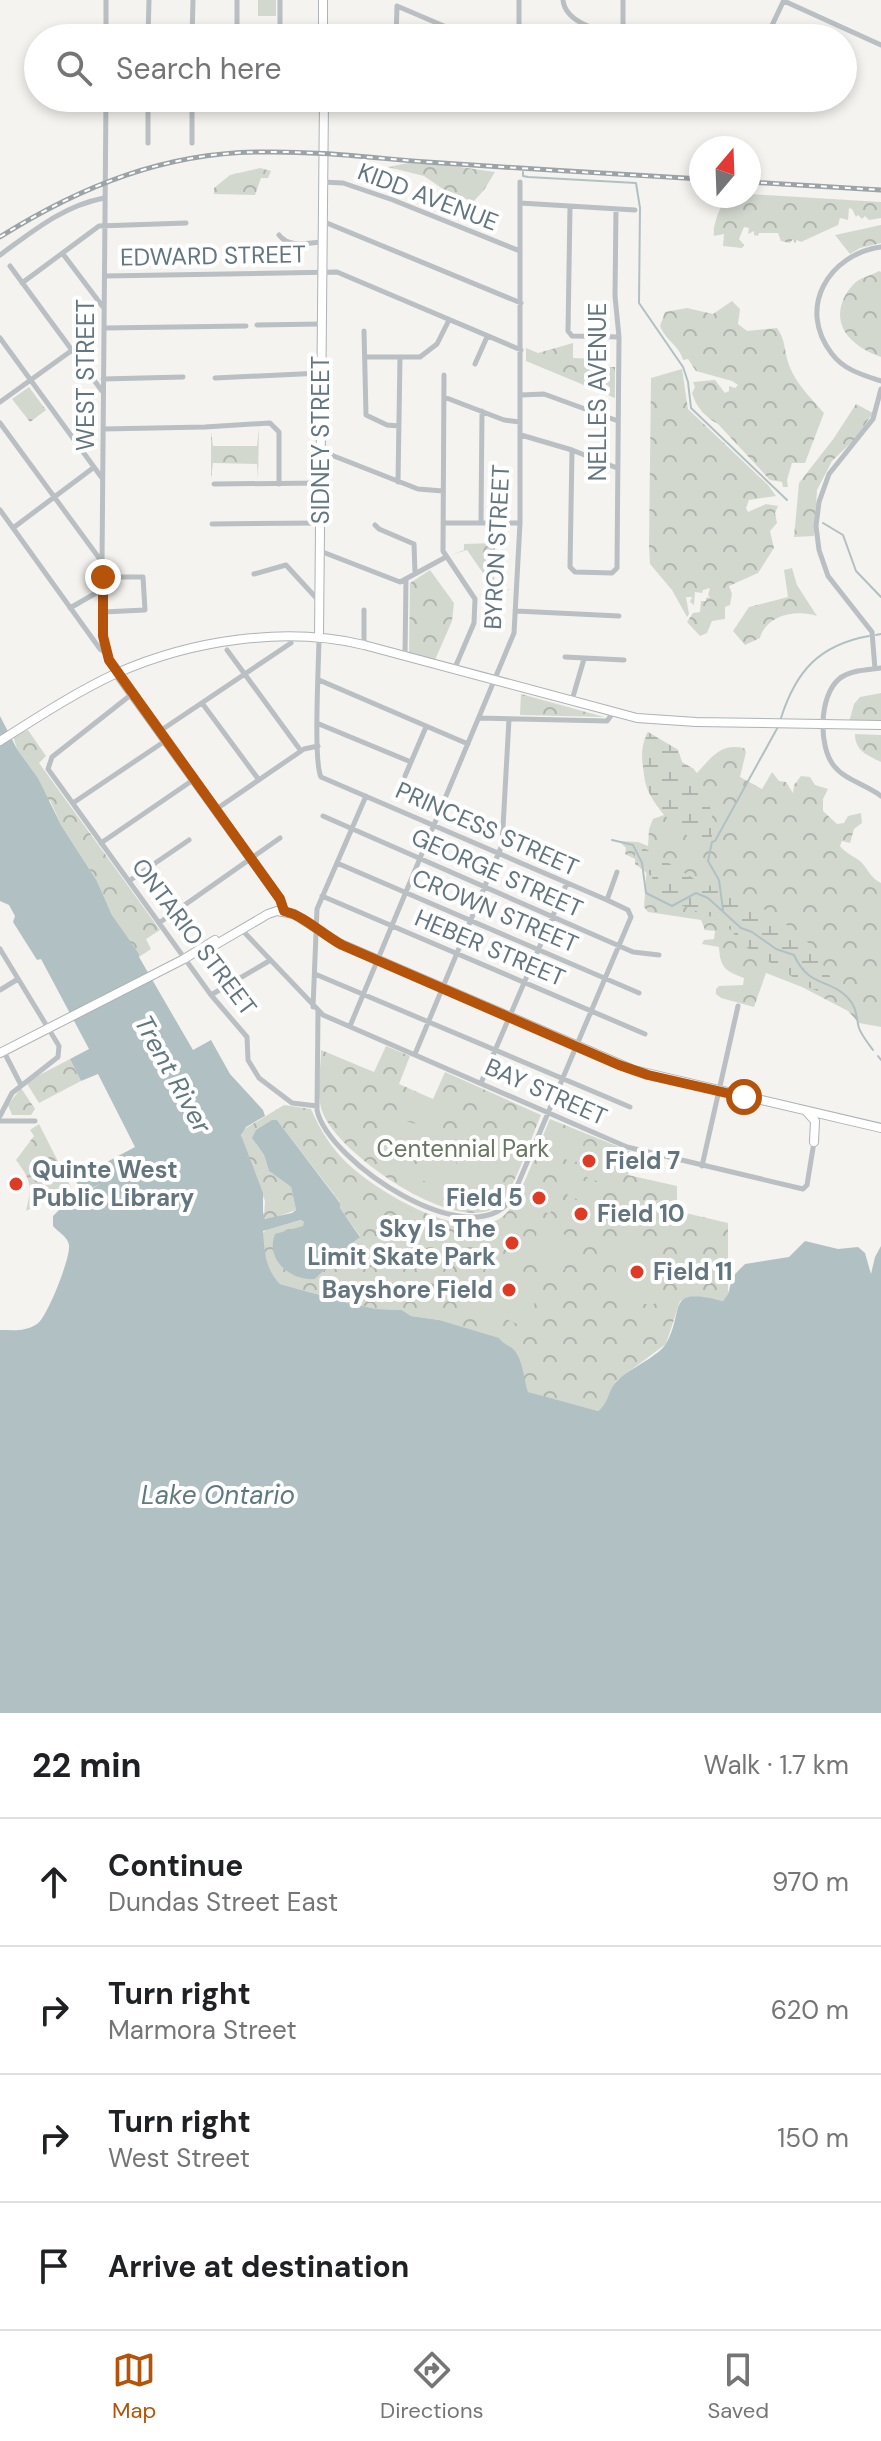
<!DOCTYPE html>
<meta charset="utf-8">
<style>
body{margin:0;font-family:"DM Sans",sans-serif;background:#f2f2f2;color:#202124}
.compass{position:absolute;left:689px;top:136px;width:72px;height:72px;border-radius:50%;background:#fff;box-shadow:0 4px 12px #0003;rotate:19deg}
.stop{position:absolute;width:24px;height:24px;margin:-18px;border:6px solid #b45309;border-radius:50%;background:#fff}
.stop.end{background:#b45309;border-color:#fff;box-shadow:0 2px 8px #0008}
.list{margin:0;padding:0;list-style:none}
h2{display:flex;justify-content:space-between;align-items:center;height:104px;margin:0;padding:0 32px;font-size:34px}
h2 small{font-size:26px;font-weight:400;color:#757577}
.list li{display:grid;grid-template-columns:52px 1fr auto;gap:24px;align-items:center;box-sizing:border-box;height:128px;padding:0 32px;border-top:2px solid #e0e0e0}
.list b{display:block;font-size:30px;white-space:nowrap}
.list p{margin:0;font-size:26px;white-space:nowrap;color:#757577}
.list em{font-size:26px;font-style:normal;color:#757577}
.icon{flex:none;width:44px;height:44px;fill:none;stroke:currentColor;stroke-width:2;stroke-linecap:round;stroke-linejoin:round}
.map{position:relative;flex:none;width:881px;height:1713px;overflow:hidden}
.search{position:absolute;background:#fff;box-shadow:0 4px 12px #0003;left:24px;right:24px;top:24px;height:88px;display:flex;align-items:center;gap:20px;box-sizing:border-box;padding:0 28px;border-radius:44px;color:#757577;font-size:30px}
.sheet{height:616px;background:#fff}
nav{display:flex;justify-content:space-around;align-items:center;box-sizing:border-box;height:112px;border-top:2px solid #e0e0e0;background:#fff;font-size:22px;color:#757577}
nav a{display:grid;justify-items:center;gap:4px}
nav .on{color:#b45309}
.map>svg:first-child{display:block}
</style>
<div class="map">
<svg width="881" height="1713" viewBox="0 0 881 1713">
<defs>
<pattern id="forest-crowns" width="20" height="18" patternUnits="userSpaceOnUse" patternTransform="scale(2)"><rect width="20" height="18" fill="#d3d8cf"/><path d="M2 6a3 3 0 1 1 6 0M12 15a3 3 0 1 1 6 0" fill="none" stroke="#afb4ad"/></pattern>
<pattern id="wetland-marsh" width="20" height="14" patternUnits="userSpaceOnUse" patternTransform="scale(2)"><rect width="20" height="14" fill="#d3d8cf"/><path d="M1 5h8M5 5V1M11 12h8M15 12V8" fill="none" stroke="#afb4ad"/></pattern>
</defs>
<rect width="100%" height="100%" fill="#f4f3ef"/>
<path fill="url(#forest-crowns)" d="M258 0H276V16H258Z
M418 161 495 172 484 190 473 202 443 189 424 176 388 167Z
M260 168 271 171 268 178H261L255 195 214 194V188L230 175Z
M749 194 881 202V218L869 220 865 216 862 219 858 215 856 217 852 209 849 208 848 220 840 218 838 225 801 242 797 240 795 243 793 239 790 243 781 241 778 233H759L758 236 754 235V231L748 234 749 228 744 227 739 239 744 245 742 248 723 246 724 234 714 236C712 225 721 205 727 196H749Z
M881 225V243L860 248 850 254 835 235Z
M879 271 881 272V357C857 348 833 331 842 303 844 296 850 287 856 282 862 277 872 275 879 271Z
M732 301 740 309 738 324 747 331 777 328C786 340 784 352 789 365 796 384 811 398 824 413L805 463H792L787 480 788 487H783L782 482 770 480 718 424C705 417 696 407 692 393L695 387 693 382 715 380 725 393 729 391V386L735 388 738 385 732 381 696 371 688 359 683 360C680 346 666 341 660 326L665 312 687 308 713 314Z
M573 343V358L598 359 599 367H615V398L526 361V348L538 353Z
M682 369 688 409 768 485 776 496 749 500 746 508 748 512 766 504 778 506 775 513 777 523 770 531 774 548 758 573 729 586 732 594 730 605 725 607V619L712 621 707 633 700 636 687 622 693 613 700 612 701 601H706V598L710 597 708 595 710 588 703 590 702 593 695 592 694 605 690 602 692 597H686L689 614 687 617 672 590 650 564 649 546 651 378Z
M29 387 46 410 30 422 12 399Z
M856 404 873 413 856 438 832 461 817 490 814 536 794 537 799 483 834 438Z
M259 428 258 479 257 464 213 463 211 479V432L213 446H257Z
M495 528 494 587 512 590 494 589 479 596 492 586 467 550 451 555 464 550V544L495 543Z
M792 568 797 585 817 616C796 609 766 615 760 638L745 645 733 631 749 607 788 597 784 570Z
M430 570 454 603 452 621 435 660 409 653 410 583Z
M881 693V723L849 722 854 704 860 697Z
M521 694 604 717 520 715Z
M28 730 46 756 39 763 160 930 146 939 151 949 139 957 112 915 97 881 61 825 50 800 48 801 38 778 17 749 13 736Z
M648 732 678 750 682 762 697 773C712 757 720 743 744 748L746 752 740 777 762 789 772 772 779 781 786 782 793 793 794 785 801 776 810 777 815 785 828 789 823 799V811L837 824 844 823 848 816 861 813 862 823 854 829 850 843 842 841 840 846C846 854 855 856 862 863 869 871 871 878 881 883V1027L859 1023 848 1011 802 987 766 973 754 1007 721 998 716 994V989L719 986 743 985 744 978C725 971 720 967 719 947L702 944 704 940 714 939 715 931 705 930 701 920 648 912 644 907 647 865 625 854 626 848 619 841 638 842 648 846 649 829 653 819 664 815C647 794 634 756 648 732Z
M855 734 881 735V762C867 755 855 751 855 734Z
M386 1046 410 1056 399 1084 433 1099 445 1072 541 1115C532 1136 514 1190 500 1204 461 1241 336 1153 322 1111 316 1094 321 1068 321 1050L374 1072Z
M70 1059 81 1081 39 1103 26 1082Z
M21 1088 35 1109 31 1115H12L8 1105Z
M284 1105 311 1109C320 1130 332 1149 348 1164 377 1191 464 1245 502 1217 519 1206 540 1141 550 1119L634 1153 628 1175 677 1186V1211L728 1223V1294L723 1301 695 1296 680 1301 666 1344 616 1381 603 1407 598 1411 535 1395 528 1392 523 1377 439 1320 411 1316 402 1310 377 1309 352 1304 280 1284 272 1276 265 1260 263 1233 266 1230 302 1220 304 1222 315 1279 338 1257 337 1254 360 1236 340 1208V1202L277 1120 256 1144 264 1155 269 1171 291 1187 296 1210 268 1220 264 1217 265 1201 242 1141 241 1131Z
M39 1124 71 1187 26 1211C32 1185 32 1182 16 1160L34 1136 30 1130Z"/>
<path fill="url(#wetland-marsh)" d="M648 732 678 750 682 762 694 769 698 776 712 813V838L709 847C686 841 649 805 645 781 643 773 644 764 644 756 644 747 644 739 648 732Z
M641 846 696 880 756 904 782 921 812 946 835 985 834 991 826 994 810 988 746 947 722 921 665 899 651 876 635 864V852Z"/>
<path fill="#d3d8cf" d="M408 1091 423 1097 416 1113 401 1106Z
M425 1098 440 1104 433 1120 418 1114Z
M392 1117 423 1126 409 1175 377 1165Z
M432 1128 464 1137 449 1188 417 1179Z
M548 1130 583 1144 575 1163 540 1149Z
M469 1139 501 1148 487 1199 454 1190Z
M586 1142 619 1155 615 1164 601 1159 615 1166 611 1175 596 1169 610 1176 607 1185 574 1172Z
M574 1177 605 1189 597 1208 602 1211 594 1230 559 1216 567 1197 588 1204 567 1195Z
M528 1183 557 1195 550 1214 520 1202Z
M542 1222C570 1232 575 1242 564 1270L529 1257 528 1254Z
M505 1231 525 1239 518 1255 499 1247Z
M652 1238 657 1243 658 1301 654 1304H622L617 1300 615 1243 619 1239Z
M498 1256C535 1272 543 1290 527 1328L480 1308 478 1303Z"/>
<path fill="#b1c1c3" d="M0 716 17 749 38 778 61 825 97 881 112 915 139 954V957L193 1050 211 1040 230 1074 263 1110 265 1116 246 1127 241 1135 263 1193V1212L265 1219 292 1213 296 1210 291 1187 269 1171 264 1155 252 1138 256 1130 272 1120H277L340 1203V1208L360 1237 338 1254V1257L315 1279C290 1281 265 1259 275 1234L303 1226 304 1222 301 1220 263 1231C265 1252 264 1267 280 1284L352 1304 377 1309 402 1310 411 1316 439 1320 499 1338C504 1345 510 1345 515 1351 523 1361 524 1380 528 1392L598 1411C609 1403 608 1389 618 1380 630 1368 660 1356 667 1342 685 1308 665 1286 723 1301L728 1294 733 1276 745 1264 789 1257 805 1241 838 1249 858 1247 865 1253 871 1274 875 1257 881 1246V1713H0V1330C13 1330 25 1332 37 1324 47 1318 71 1257 69 1245 68 1237 58 1232 53 1226V1216L65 1204 102 1183 82 1193 75 1179 135 1147 98 1074 81 1081 70 1059 89 1049 41 959 37 960 13 922 15 916 9 905 0 901Z"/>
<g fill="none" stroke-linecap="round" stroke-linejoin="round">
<path stroke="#b1c1c3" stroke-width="2" d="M523 172V176L528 177 636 183 640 208 639 303 683 367 688 382 691 408 787 500
M823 523 843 535 856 571 881 597
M876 635 881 634
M781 718C796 671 819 645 869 636
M612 840 633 845 642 863 646 893 672 906 696 893 708 898 741 928 752 932 776 949 794 955C809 988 829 978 848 998 857 1007 856 1017 859 1028 862 1036 868 1043 873 1050
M723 910 719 880 708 861 712 842 715 841 779 725
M878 1056 881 1060"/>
<defs>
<path id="major" d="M323 0V38
M319 636 324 98
M117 673 280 899 284 911
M0 741C38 717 76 692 117 673 192 640 285 626 364 645L637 718 696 722 881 725
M212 944 215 945 268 914 277 911 294 914 339 943 634 1070 881 1128
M0 1053 184 959 215 940
M806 1111 815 1121 814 1142"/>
</defs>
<use href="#major" stroke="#adb3b6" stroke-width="10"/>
<path stroke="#b9bfc2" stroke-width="5" d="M237 0V38
M563 0C565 23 604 34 623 34
M623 0V38
M784 1 881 45
M106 38V0
M148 38 149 0
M192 38 193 0
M280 38V0
M396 38 397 6 472 38
M519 38V0
M766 38 784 0
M524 98H542
M148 143V98
M192 143V98
M322 182 343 183 393 200 520 251
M520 203 635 210
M570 207 568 331 572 336 619 337
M322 221 521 303
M279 235C289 248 307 243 322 242
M881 247C829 254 796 308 832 354 844 370 863 375 881 381
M63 254 103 307
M0 255C33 231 63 206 104 198
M10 266 102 391
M105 276 337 272 521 350
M22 283 99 226 186 223
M257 325 321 324
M104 328 246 326
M364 331 366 415 387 425 399 426
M0 338 102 478
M367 357H420L437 344 449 320
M475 364 487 337
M444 375 443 551 475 599 474 623 454 670
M215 378 321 373
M103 379 183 377
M521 395 544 394 618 421
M444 397 504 420 520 422
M0 402 71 351
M0 423 102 562
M103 429 205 427 270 423 279 432V484
M521 435 572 450 617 468
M572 450 570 567 575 572 612 573 617 568 619 337 615 296 616 209
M321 451 418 489 443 491
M398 482 400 357
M214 484 321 483
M0 510 100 649 105 652 117 673
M443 523H520
M481 523 482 411
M212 524 320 523
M375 525 379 529 414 544 415 574
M13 528 93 468 95 469
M320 551 400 582 446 557
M254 574 286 565 319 601
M70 608 103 589
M516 611 619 616
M103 612 145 610 143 577H103
M364 644V610
M227 650 301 751
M105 652 102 563 106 98
M405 655 406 580
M565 657 624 660
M881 668C867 670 850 670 839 679 819 696 818 746 834 766 845 780 867 785 881 796
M875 669 872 632 828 576 819 550 816 526 819 502 829 474 873 419 881 389
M319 680 468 744
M132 694 52 757 48 769 211 995 247 1037 248 1060 259 1078 292 1103 317 1106
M572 700 584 659
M202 703 259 780
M479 718 607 721 613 713
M319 724 411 762
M160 731 291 643
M405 776 426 727
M73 803 165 741
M215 810 304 749 318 746
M323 816 633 952 659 955
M101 843 193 780
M337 863 639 993
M129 881 189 840
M322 896 645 1034
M607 900 617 872
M159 923 280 838
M241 929 323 1015 627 1147 803 1189 807 1185 814 1142
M0 949 59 1046 58 1057 12 1093 0 1116
M315 974 630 1107
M0 990 18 979
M211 995 269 961
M313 1007 317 909 366 796
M318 1011 317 1110C328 1162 472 1258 512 1198L631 917 628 910 607 900 321 777C313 761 319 661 319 636
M350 1026 514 633 520 523V182
M4 1052 21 1085
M415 1054 502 845 509 719
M481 1083 567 883
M0 1121H35
M702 1166 738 1006"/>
<use href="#major" stroke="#fff" stroke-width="8"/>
<defs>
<path id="rail" d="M749 182 881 190
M0 237C81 186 166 152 263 152 318 151 373 158 427 162 518 168 610 174 701 179"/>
</defs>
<use href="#rail" stroke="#9ba3a7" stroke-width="5"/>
<use href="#rail" stroke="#fff" stroke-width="2" stroke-dasharray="6" stroke-linecap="butt"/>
</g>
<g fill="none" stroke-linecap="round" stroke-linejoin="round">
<path stroke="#b45309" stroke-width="10" d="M103 577V636L109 660 280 899 284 911C305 916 323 935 342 945L619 1065 648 1075 744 1097"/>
</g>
<g fill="#df3a24" stroke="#fff" stroke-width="3">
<circle cx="589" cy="1161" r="8"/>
<circle cx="16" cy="1184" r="8"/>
<circle cx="539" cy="1198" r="8"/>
<circle cx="581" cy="1214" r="8"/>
<circle cx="512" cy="1243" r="8"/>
<circle cx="637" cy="1272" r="8"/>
<circle cx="509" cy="1290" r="8"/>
</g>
<g text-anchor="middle" stroke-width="8" stroke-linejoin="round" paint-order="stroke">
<g font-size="24" fill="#637680" stroke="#fff">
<text transform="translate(428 197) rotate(21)" y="8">KIDD AVENUE</text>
<text transform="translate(213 256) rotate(-1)" y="8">EDWARD STREET</text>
<text transform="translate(86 375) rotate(-90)" y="8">WEST STREET</text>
<text transform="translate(598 392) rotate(-90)" y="8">NELLES AVENUE</text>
<text transform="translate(321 440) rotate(-90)" y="8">SIDNEY STREET</text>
<text transform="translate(497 547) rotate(-87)" y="8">BYRON STREET</text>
<text transform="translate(487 829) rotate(24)" y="8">PRINCESS STREET</text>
<text transform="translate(497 873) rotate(24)" y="8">GEORGE STREET</text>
<text transform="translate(495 911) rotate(23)" y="8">CROWN STREET</text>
<text transform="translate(194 937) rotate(53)" y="8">ONTARIO STREET</text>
<text transform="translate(490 948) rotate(23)" y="8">HEBER STREET</text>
<text transform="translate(546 1092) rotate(24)" y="8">BAY STREET</text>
</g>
<g font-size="24" fill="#687762" stroke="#fff">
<text x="463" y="1157">Centennial Park</text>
</g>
<g font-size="24" font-weight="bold" fill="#637680" stroke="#fff" text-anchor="start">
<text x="605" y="1169">Field 7</text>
<text x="32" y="1178">Quinte West<tspan x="32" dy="28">Public Library</tspan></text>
<text x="523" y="1206" text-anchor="end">Field 5</text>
<text x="597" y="1222">Field 10</text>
<text x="496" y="1237" text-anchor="end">Sky Is The<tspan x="496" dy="28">Limit Skate Park</tspan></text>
<text x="653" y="1280">Field 11</text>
<text x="493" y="1298" text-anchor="end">Bayshore Field</text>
</g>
<g font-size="26" font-style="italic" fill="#5f797e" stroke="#fff">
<text transform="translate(173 1074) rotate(61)" y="9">Trent River</text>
<text x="218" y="1504">Lake Ontario</text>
</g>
</g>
</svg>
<svg class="compass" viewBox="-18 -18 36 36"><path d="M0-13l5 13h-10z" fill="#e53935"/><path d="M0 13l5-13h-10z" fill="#757577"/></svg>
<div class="stop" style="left:744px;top:1097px"></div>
<div class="stop end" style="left:103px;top:577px"></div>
<div class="search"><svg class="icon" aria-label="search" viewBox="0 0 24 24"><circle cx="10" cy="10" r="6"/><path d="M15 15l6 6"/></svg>Search here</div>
</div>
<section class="sheet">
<h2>22 min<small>Walk · 1.7 km</small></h2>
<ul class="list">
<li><svg class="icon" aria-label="ahead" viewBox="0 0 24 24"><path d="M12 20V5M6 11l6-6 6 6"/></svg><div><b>Continue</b><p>Dundas Street East</p></div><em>970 m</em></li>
<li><svg class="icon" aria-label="right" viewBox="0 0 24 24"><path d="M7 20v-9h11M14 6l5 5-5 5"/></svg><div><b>Turn right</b><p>Marmora Street</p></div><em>620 m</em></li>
<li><svg class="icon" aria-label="right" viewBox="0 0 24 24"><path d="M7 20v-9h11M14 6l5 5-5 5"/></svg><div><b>Turn right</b><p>West Street</p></div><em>150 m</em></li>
<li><svg class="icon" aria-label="arrive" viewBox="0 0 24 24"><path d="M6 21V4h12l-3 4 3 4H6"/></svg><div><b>Arrive at destination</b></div></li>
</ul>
</section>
<nav>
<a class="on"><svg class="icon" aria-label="map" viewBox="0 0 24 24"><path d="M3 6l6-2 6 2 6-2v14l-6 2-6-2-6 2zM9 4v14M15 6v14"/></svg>Map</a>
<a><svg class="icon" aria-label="directions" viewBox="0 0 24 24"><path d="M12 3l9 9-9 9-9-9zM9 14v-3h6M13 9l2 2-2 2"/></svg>Directions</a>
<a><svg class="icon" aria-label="saved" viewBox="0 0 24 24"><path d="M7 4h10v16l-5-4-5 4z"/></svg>Saved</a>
</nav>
